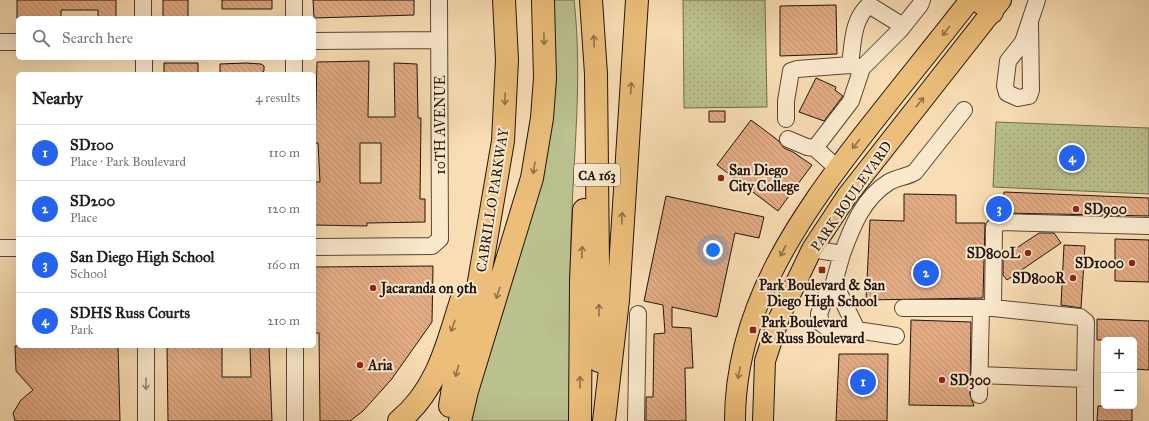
<!DOCTYPE html>
<meta charset="utf-8">
<style>
body{margin:0;font-family:"IM FELL Great Primer",serif;background:#f2f2f2;color:#202124}
.controls{position:absolute;right:12px;bottom:12px;display:grid;overflow:hidden;border-radius:6px;box-shadow:0 4px 16px #0002}
.controls button{width:36px;height:36px;display:grid;place-items:center;padding:0;border:0;border-bottom:1px solid #e0e0e0;background:#fff;color:#202124;font:20px sans-serif}
.you{position:absolute;left:713px;top:250px;width:14px;height:14px;margin:-10px;border:3px solid #fff;border-radius:50%;background:#1a73e8;box-shadow:0 0 0 6px #1a73e833}
.badge{display:grid;place-items:center;width:26px;height:26px;border-radius:50%;background:#2563eb;color:#fff;font-size:13px;font-weight:700}
.pin{position:absolute;translate:-50% -50%;border:2px solid #fff;box-shadow:0 1px 4px #0006}
.list{margin:0;padding:0;list-style:none}
h2{display:flex;justify-content:space-between;align-items:center;height:52px;margin:0;padding:0 16px;font-size:17px}
h2 small{font-size:13px;font-weight:400;color:#757577}
.list li{display:grid;grid-template-columns:26px 1fr auto;gap:12px;align-items:center;box-sizing:border-box;height:56px;padding:0 16px;border-top:1px solid #e0e0e0}
.list b{display:block;font-size:15px;white-space:nowrap}
.list p{margin:0;font-size:13px;white-space:nowrap;color:#757577}
.list em{font-size:13px;font-style:normal;color:#757577}
.icon{flex:none;width:22px;height:22px;fill:none;stroke:currentColor;stroke-width:2;stroke-linecap:round;stroke-linejoin:round}
.map{position:relative;flex:none;width:1149px;height:421px;overflow:hidden}
.search{position:absolute;background:#fff;box-shadow:0 4px 16px #0002;left:16px;top:16px;width:300px;height:44px;display:flex;align-items:center;gap:10px;box-sizing:border-box;padding:0 14px;border-radius:6px;color:#757577;font-size:15px}
.panel{position:absolute;background:#fff;box-shadow:0 4px 16px #0002;left:16px;top:72px;width:300px;height:276px;border-radius:6px}
.map>svg:first-child{display:block}
</style>
<div class="map">
<svg width="1149" height="421" viewBox="0 0 1149 421">
<defs>
<pattern id="park-dots" width="8" height="8" patternUnits="userSpaceOnUse"><rect width="8" height="8" fill="#bbc28f"/><path d="M2 2h.1M6 6h.1" fill="none" stroke="#a0a67a" stroke-width="1.8" stroke-linecap="round"/></pattern>
<pattern id="building-back-hatch" width="6" height="6" patternUnits="userSpaceOnUse"><rect width="6" height="6" fill="#e3ab84"/><path d="M-1 5l2 2M0 0l6 6M5-1l2 2" fill="none" stroke="#c29271"/></pattern>
</defs>
<rect width="100%" height="100%" fill="#f9ddb4"/>
<filter id="stains"><feTurbulence type="fractalNoise" baseFrequency=".005" numOctaves="4"/><feColorMatrix values="0 0 0 0 .2 0 0 0 0 .09 0 0 0 0 .02 0 0 0 .5 -.17"/></filter>
<radialGradient id="worn" r=".72"><stop offset=".6" stop-color="#630" stop-opacity="0"/><stop offset="1" stop-color="#630" stop-opacity=".3"/></radialGradient>
<path fill="#bbc28f" stroke="#6d6b4e" d="M551 0H574C582 69 575 139 572 209 569 279 570 350 570 421H466L522 248Z"/>
<path fill="url(#park-dots)" stroke="#6d6b4e" d="M683 0H765L767 107 684 108Z
M996 122 1149 128V194L993 187Z"/>
<path fill="url(#building-back-hatch)" stroke="#1f140e" fill-rule="evenodd" d="M17 0H116V18H98V10H61V18H17Z
M163 0H188V17H163Z
M222 0H272V9H222Z
M313 0H414V15L314 18Z
M836 5 837 54 780 56V6Z
M369 61 368 117H395L394 63 417 64 418 118H421L420 199H425V222L367 223V226L314 225V182H320L318 143H315L317 62ZM360 143H381V183H360Z
M164 63H198V74H164Z
M246 63 261 64 264 66V71L260 74H220V64Z
M816 78 836 87 835 90 843 96 824 121 799 112Z
M709 111H725V122H709Z
M751 120 779 141 784 148 793 152 812 165 778 211 717 165Z
M1004 192 1149 198V216L1003 213Z
M904 194 956 195V223H985L983 298 866 300 870 220 904 221Z
M666 196 764 217 759 238 735 233 717 317 672 307V327L691 328 693 368H685L686 421H646V397H653L654 334 665 333 663 305 644 301Z
M1039 233H1054L1061 243 1007 280 1003 275V257Z
M1115 239 1149 240V282L1115 281Z
M1064 245 1085 246 1081 308 1061 305Z
M433 266 432 322 391 380 363 411 350 421H320L319 333H315L314 267Z
M1097 319 1149 321V370L1134 369V340H1097Z
M911 320 971 322 970 395 974 406 909 405Z
M15 346H118L120 421H15L13 413 21 400 33 390 16 371Z
M167 346H222V377H251L250 346H269L272 421H168Z
M839 354H888L887 421H836Z
M1098 406H1132V421H1097Z"/>
<g fill="none" stroke-linecap="round" stroke-linejoin="round">
<defs>
<path id="minor" d="M143 0V18
M294 0V18
M1030 22 1031 90 1029 96 1018 98 1007 93 1005 86 1008 61 1023 42 1037 0
M314 41 439 40
M0 42H18
M144 58V74
M294 58V74
M850 65C853 44 852 20 869 5L903 26
M786 119V101L791 71 797 69 850 65 862 68
M788 139 807 147 815 148 837 168
M815 148 851 101 862 68 900 30 920 5 922 0
M314 247 432 246 440 239 439 0
M0 248H18
M812 249 842 254 833 286 827 293 819 314 821 323 831 331 857 330 896 336
M842 254C852 227 863 198 889 182 898 177 907 177 915 172L964 110
M833 286 840 295 857 330
M903 308H993
M146 346V421
M295 346V421
M979 375 1085 379V421
M1085 379 1086 322 1080 317 993 308 994 227 1000 222 1149 226
M979 395 981 308
M636 421 638 314"/>
<path id="major" d="M735 421C735 309 797 220 863 135 898 90 935 45 970 0
M763 421 765 361 779 318 812 249 847 196 1001 0"/>
<path id="highway" d="M591 0 596 74 599 361
M978 0 992 12
M450 406 453 388 477 293 503 141 507 60 504 0
M399 421C438 389 447 344 462 298
M460 421 467 391 532 178 542 118 545 78 543 0
M580 421 581 281 584 210
M604 421 618 300 637 0"/>
</defs>
<use href="#minor" stroke="#564638" stroke-width="18"/>
<use href="#major" stroke="#1f140e" stroke-width="22"/>
<use href="#highway" stroke="#1f140e" stroke-width="24"/>
<use href="#minor" stroke="#fbe9ce" stroke-width="16"/>
<use href="#major" stroke="#ecbe7a" stroke-width="20"/>
<use href="#highway" stroke="#ecbe7a" stroke-width="22"/>
</g>
<defs><path id="oneway-shaft" d="M-6 0H5M1.5-3L5.5 0L1.5 3" fill="none" stroke-width="1.6" stroke-linecap="round" stroke-linejoin="round"/></defs>
<g stroke="#907249">
<use href="#oneway-shaft" transform="translate(946 31) rotate(128)"/>
<use href="#oneway-shaft" transform="translate(544 39) rotate(89)"/>
<use href="#oneway-shaft" transform="translate(594 41) rotate(-93)"/>
<use href="#oneway-shaft" transform="translate(631 88) rotate(-86)"/>
<use href="#oneway-shaft" transform="translate(505 99) rotate(92)"/>
<use href="#oneway-shaft" transform="translate(920 102) rotate(-51)"/>
<use href="#oneway-shaft" transform="translate(856 144) rotate(128)"/>
<use href="#oneway-shaft" transform="translate(534 168) rotate(99)"/>
<use href="#oneway-shaft" transform="translate(622 218) rotate(-87)"/>
<use href="#oneway-shaft" transform="translate(783 251) rotate(117)"/>
<use href="#oneway-shaft" transform="translate(582 252) rotate(-88)"/>
<use href="#oneway-shaft" transform="translate(498 293) rotate(107)"/>
<use href="#oneway-shaft" transform="translate(599 310) rotate(-90)"/>
<use href="#oneway-shaft" transform="translate(453 326) rotate(109)"/>
<use href="#oneway-shaft" transform="translate(457 371) rotate(105)"/>
<use href="#oneway-shaft" transform="translate(739 373) rotate(101)"/>
<use href="#oneway-shaft" transform="translate(580 382) rotate(-90)"/>
</g>
<use stroke="#988978" href="#oneway-shaft" transform="translate(146 384) rotate(90)"/>
<g fill="#8f2418" stroke="#fbe9ce" stroke-width="1.5">
<circle cx="721" cy="178" r="4"/>
<circle cx="1076" cy="209" r="4"/>
<circle cx="1028" cy="253" r="4"/>
<circle cx="1132" cy="263" r="4"/>
<rect x="818" y="266" width="8" height="8" rx="2"/>
<circle cx="1073" cy="278" r="4"/>
<circle cx="373" cy="288" r="4"/>
<rect x="749" y="326" width="8" height="8" rx="2"/>
<circle cx="360" cy="365" r="4"/>
<circle cx="942" cy="380" r="4"/>
</g>
<g text-anchor="middle" stroke-width="4" stroke-linejoin="round" paint-order="stroke">
<rect fill="#fbe9ce" stroke="#615448" stroke-width="1" x="574" y="164" width="46" height="22" rx="3"/>
<g font-size="13" font-weight="bold" fill="#1f140e">
<text x="597" y="180">CA 163</text>
</g>
<g font-size="14" fill="#1f140e" stroke="#fbe9ce">
<text transform="translate(440 125) rotate(-90)" y="5">10TH AVENUE</text>
<text transform="translate(851 196) rotate(-55)" y="5">PARK BOULEVARD</text>
<text transform="translate(492 200) rotate(-81)" y="5">CABRILLO PARKWAY</text>
</g>
<g font-size="14" font-weight="bold" fill="#1f140e" stroke="#fbe9ce" text-anchor="start">
<text x="729" y="175">San Diego<tspan x="729" dy="16">City College</tspan></text>
<text x="1084" y="214">SD900</text>
<text x="1020" y="258" text-anchor="end">SD800L</text>
<text x="1124" y="268" text-anchor="end">SD1000</text>
<text x="1065" y="283" text-anchor="end">SD800R</text>
<text x="822" y="290" text-anchor="middle">Park Boulevard &amp; San<tspan x="822" dy="16">Diego High School</tspan></text>
<text x="381" y="293">Jacaranda on 9th</text>
<text x="761" y="327">Park Boulevard<tspan x="761" dy="16">&amp; Russ Boulevard</tspan></text>
<text x="368" y="370">Aria</text>
<text x="950" y="385">SD300</text>
</g>
</g>
<rect width="100%" height="100%" filter="url(#stains)"/>
<rect width="100%" height="100%" fill="url(#worn)"/>
</svg>
<div class="controls">
<button>+</button>
<button>−</button>
</div>
<div class="you"></div>
<div class="pin badge" style="left:863px;top:382px">1</div>
<div class="pin badge" style="left:926px;top:273px">2</div>
<div class="pin badge" style="left:999px;top:209px">3</div>
<div class="pin badge" style="left:1072px;top:158px">4</div>
<div class="search"><svg class="icon" aria-label="search" viewBox="0 0 24 24"><circle cx="10" cy="10" r="6"/><path d="M15 15l6 6"/></svg>Search here</div>
<section class="panel">
<h2>Nearby<small>4 results</small></h2>
<ul class="list">
<li><span class="badge">1</span><div><b>SD100</b><p>Place · Park Boulevard</p></div><em>110 m</em></li>
<li><span class="badge">2</span><div><b>SD200</b><p>Place</p></div><em>120 m</em></li>
<li><span class="badge">3</span><div><b>San Diego High School</b><p>School</p></div><em>160 m</em></li>
<li><span class="badge">4</span><div><b>SDHS Russ Courts</b><p>Park</p></div><em>210 m</em></li>
</ul>
</section>
</div>
